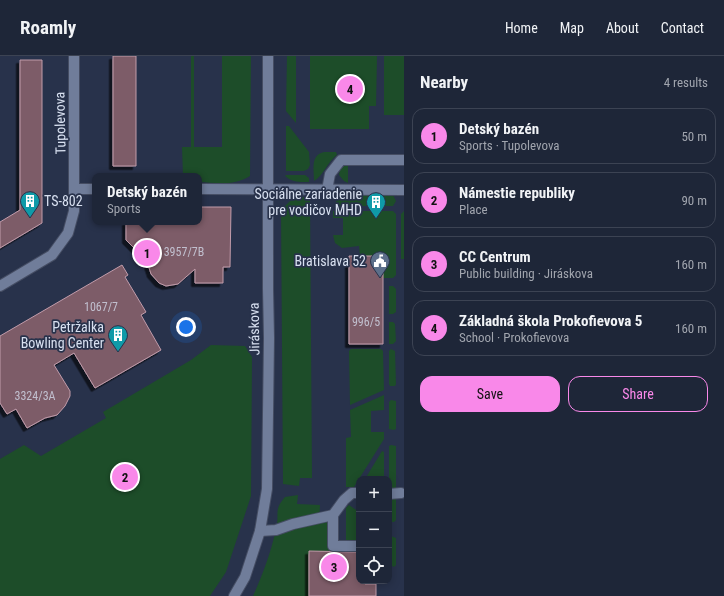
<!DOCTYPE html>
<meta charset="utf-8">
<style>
body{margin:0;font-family:"Roboto Condensed",sans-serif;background:#262e40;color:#f1f3f6}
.controls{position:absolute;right:12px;bottom:12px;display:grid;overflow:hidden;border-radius:8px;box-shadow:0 2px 10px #0003}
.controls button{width:36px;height:36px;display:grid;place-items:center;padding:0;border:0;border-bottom:1px solid #3c4353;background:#1e2638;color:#f1f3f6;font:20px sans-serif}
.you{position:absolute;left:186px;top:271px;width:14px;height:14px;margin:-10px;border:3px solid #fff;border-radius:50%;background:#1a73e8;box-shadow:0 0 0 6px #1a73e833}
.badge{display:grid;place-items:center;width:26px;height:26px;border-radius:50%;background:#f988e9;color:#111;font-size:13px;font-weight:700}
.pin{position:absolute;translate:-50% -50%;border:2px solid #fff;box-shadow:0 1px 4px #0006}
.popup{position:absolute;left:92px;top:117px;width:110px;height:52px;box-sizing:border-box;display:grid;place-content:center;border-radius:8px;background:#1e2638;filter:drop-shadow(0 1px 3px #0005);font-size:13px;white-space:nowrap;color:#a1a5ae}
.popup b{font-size:15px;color:#f1f3f6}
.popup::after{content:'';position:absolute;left:50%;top:100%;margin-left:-8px;border:8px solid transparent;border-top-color:#1e2638}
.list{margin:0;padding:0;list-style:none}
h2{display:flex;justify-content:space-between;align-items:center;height:52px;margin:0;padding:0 16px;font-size:17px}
h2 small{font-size:13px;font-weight:400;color:#a1a5ae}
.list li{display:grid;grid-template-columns:26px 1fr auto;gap:12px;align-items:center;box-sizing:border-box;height:56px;margin:0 8px 8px;padding:0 8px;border:1px solid #3c4353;border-radius:12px}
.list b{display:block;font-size:15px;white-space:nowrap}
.list p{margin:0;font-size:13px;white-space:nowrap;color:#a1a5ae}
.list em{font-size:13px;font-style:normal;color:#a1a5ae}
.actions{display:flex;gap:8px;padding:12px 16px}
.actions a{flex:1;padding:9px 0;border:1px solid #f988e9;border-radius:12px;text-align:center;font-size:14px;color:#f988e9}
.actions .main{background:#f988e9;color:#111}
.icon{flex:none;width:22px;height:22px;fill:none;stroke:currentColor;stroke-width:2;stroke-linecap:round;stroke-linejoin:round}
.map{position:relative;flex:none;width:404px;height:540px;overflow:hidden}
header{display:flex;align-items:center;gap:24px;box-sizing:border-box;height:56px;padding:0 20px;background:#1e2638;border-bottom:1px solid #3c4353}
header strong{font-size:19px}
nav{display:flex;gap:22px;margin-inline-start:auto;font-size:14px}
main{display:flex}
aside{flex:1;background:#1e2638}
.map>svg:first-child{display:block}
</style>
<header>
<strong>Roamly</strong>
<nav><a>Home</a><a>Map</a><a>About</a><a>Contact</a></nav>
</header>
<main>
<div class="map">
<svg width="404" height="540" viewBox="0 0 404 540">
<defs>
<filter id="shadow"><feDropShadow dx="-3.5" dy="3.5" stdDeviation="0" flood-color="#0009"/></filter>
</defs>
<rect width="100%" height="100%" fill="#28324b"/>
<path fill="#1d4d29" d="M191 0H194V91H222V0H251L250 120C234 130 217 127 199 126V120H183L182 91H191Z
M287 0H296V67L286 55Z
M310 0H377L376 50H369V73H310Z
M384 0H404V59H384Z
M286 70H289L309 96 310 109 308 113 304 115H286Z
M324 96H336L337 99C327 106 324 119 314 125 314 114 310 99 324 96Z
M345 109H348V127L344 125 339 119 340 114Z
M286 119H305L309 122V126C300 126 293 127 285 120Z
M348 139H393L396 145 393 150H334L338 142Z
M300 141H310L312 422H300L299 430 283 428 281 154 290 145Z
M333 155H393L396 158V219L393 222H383V200H360L359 190 342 192 335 187 333 179H343V162H333Z
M404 155V203H401V158Z
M389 230H393L396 233V256L393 258H389Z
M389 266H393L395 268 396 285 393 288H389Z
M211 289 245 290 252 301 251 440 226 516 210 540H0V403L24 389 41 400 106 362 103 356 191 304Z
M351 293H381L383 295 384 334 350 349 349 295Z
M391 293 395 295 396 328 395 330H390L389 328V295Z
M384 339V354L371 355V376H384V383L354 431H346V382L351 381 350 354Z
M391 344 396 345V373L394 374 389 373V346Z
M391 389 396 390V432H389V390Z
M382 395 384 396V423H365Z
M298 439 297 448 320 449 319 465H328L331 496H309V540H253C263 518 271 496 276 473 280 457 273 455 285 441Z
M389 442H396V464L394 466H391L389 464Z
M349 449 359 456V485H346V452Z
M391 480 396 482V509L394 511 390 509 389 482Z"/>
<path fill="#7d5b68" stroke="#c19caa" filter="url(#shadow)" d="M113 0H136V110H113Z
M20 4H42V167L0 192V166L20 154Z
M199 151H231L230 211H223V227H195V213L178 228 166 230 159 227 151 218 147 205 126 184V166H199Z
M349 200H383V288H349Z
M122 209 128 219 125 221 146 256 141 259 161 294 95 332 74 297 54 309 70 335V340L65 350 57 359 45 362 27 372 16 353 7 358 0 347V280Z
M309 495 359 496V525H365V528H376V540H309Z"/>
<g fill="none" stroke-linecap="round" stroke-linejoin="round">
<defs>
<path id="pedestrian" d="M359 437H352L344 444 333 459V490H359
M389 438 401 437
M260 475 276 474 293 468 333 459"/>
<path id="minor" d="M75 133H95
M199 133 404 134
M327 134 330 118 341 104H404
M0 230 52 199 68 177 74 155V0"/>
<path id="tertiary" d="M234 540 245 521 260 475 267 433 269 282 268 233V0"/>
</defs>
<use href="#pedestrian" stroke="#454d63" stroke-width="12"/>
<use href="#minor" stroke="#454d63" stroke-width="12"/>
<use href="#tertiary" stroke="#454d63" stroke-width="12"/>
<use href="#pedestrian" stroke="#707d9a" stroke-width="10"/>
<use href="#minor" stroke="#707d9a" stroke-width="10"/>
<use href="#tertiary" stroke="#707d9a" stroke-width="10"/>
</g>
<defs>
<symbol id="building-pin" viewBox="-11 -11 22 30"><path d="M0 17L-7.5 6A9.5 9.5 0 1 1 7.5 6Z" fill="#0f9aa8" stroke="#28324b"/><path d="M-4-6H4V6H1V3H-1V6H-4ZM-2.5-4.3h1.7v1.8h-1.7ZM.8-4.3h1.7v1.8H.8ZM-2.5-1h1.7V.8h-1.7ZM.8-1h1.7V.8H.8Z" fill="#fff"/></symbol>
<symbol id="civic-pin" viewBox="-11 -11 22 30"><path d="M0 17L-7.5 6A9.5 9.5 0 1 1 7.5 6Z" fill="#5c6f8a" stroke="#28324b"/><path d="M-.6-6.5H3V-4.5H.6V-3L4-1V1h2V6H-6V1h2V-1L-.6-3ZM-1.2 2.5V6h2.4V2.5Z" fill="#fff"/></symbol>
</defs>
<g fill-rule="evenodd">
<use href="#building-pin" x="19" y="134" width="22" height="30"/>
<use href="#building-pin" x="365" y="135" width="22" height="30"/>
<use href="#civic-pin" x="369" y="194" width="22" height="30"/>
<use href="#building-pin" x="107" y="268" width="22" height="30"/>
</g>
<g text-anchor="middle" stroke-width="3.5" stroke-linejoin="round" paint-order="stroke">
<g font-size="12" fill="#c1bfce">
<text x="184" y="200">3957/7B</text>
<text x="101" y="255">1067/7</text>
<text x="366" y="270">996/5</text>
<text x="35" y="344">3324/3A</text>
</g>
<g font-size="14" fill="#d8e0f0" stroke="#28324b">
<text transform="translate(60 67) rotate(-91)" y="5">Tupolevova</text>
<text transform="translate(254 273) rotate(-91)" y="5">Jiráskova</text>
</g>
<g font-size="14" fill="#d8e0f0" stroke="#28324b" text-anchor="end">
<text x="362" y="143">Sociálne zariadenie<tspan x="362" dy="16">pre vodičov MHD</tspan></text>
<text x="44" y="150" text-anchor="start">TS-802</text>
<text x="366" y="210">Bratislava 52</text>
<text x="104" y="276">Petržalka<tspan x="104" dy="16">Bowling Center</tspan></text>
</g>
</g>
</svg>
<div class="controls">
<button>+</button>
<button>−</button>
<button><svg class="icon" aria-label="locate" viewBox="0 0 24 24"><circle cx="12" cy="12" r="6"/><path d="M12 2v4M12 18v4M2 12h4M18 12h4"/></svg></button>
</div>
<div class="you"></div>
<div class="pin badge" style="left:147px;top:197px">1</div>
<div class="popup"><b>Detský bazén</b>Sports</div>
<div class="pin badge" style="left:125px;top:421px">2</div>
<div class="pin badge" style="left:334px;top:511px">3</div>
<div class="pin badge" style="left:350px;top:33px">4</div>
</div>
<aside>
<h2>Nearby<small>4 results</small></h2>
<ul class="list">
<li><span class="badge">1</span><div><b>Detský bazén</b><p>Sports · Tupolevova</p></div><em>50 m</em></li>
<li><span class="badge">2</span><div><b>Námestie republiky</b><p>Place</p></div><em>90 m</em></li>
<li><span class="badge">3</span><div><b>CC Centrum</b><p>Public building · Jiráskova</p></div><em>160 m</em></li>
<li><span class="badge">4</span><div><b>Základná škola Prokofievova 5</b><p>School · Prokofievova</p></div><em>160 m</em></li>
</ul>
<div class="actions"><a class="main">Save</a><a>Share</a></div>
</aside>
</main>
